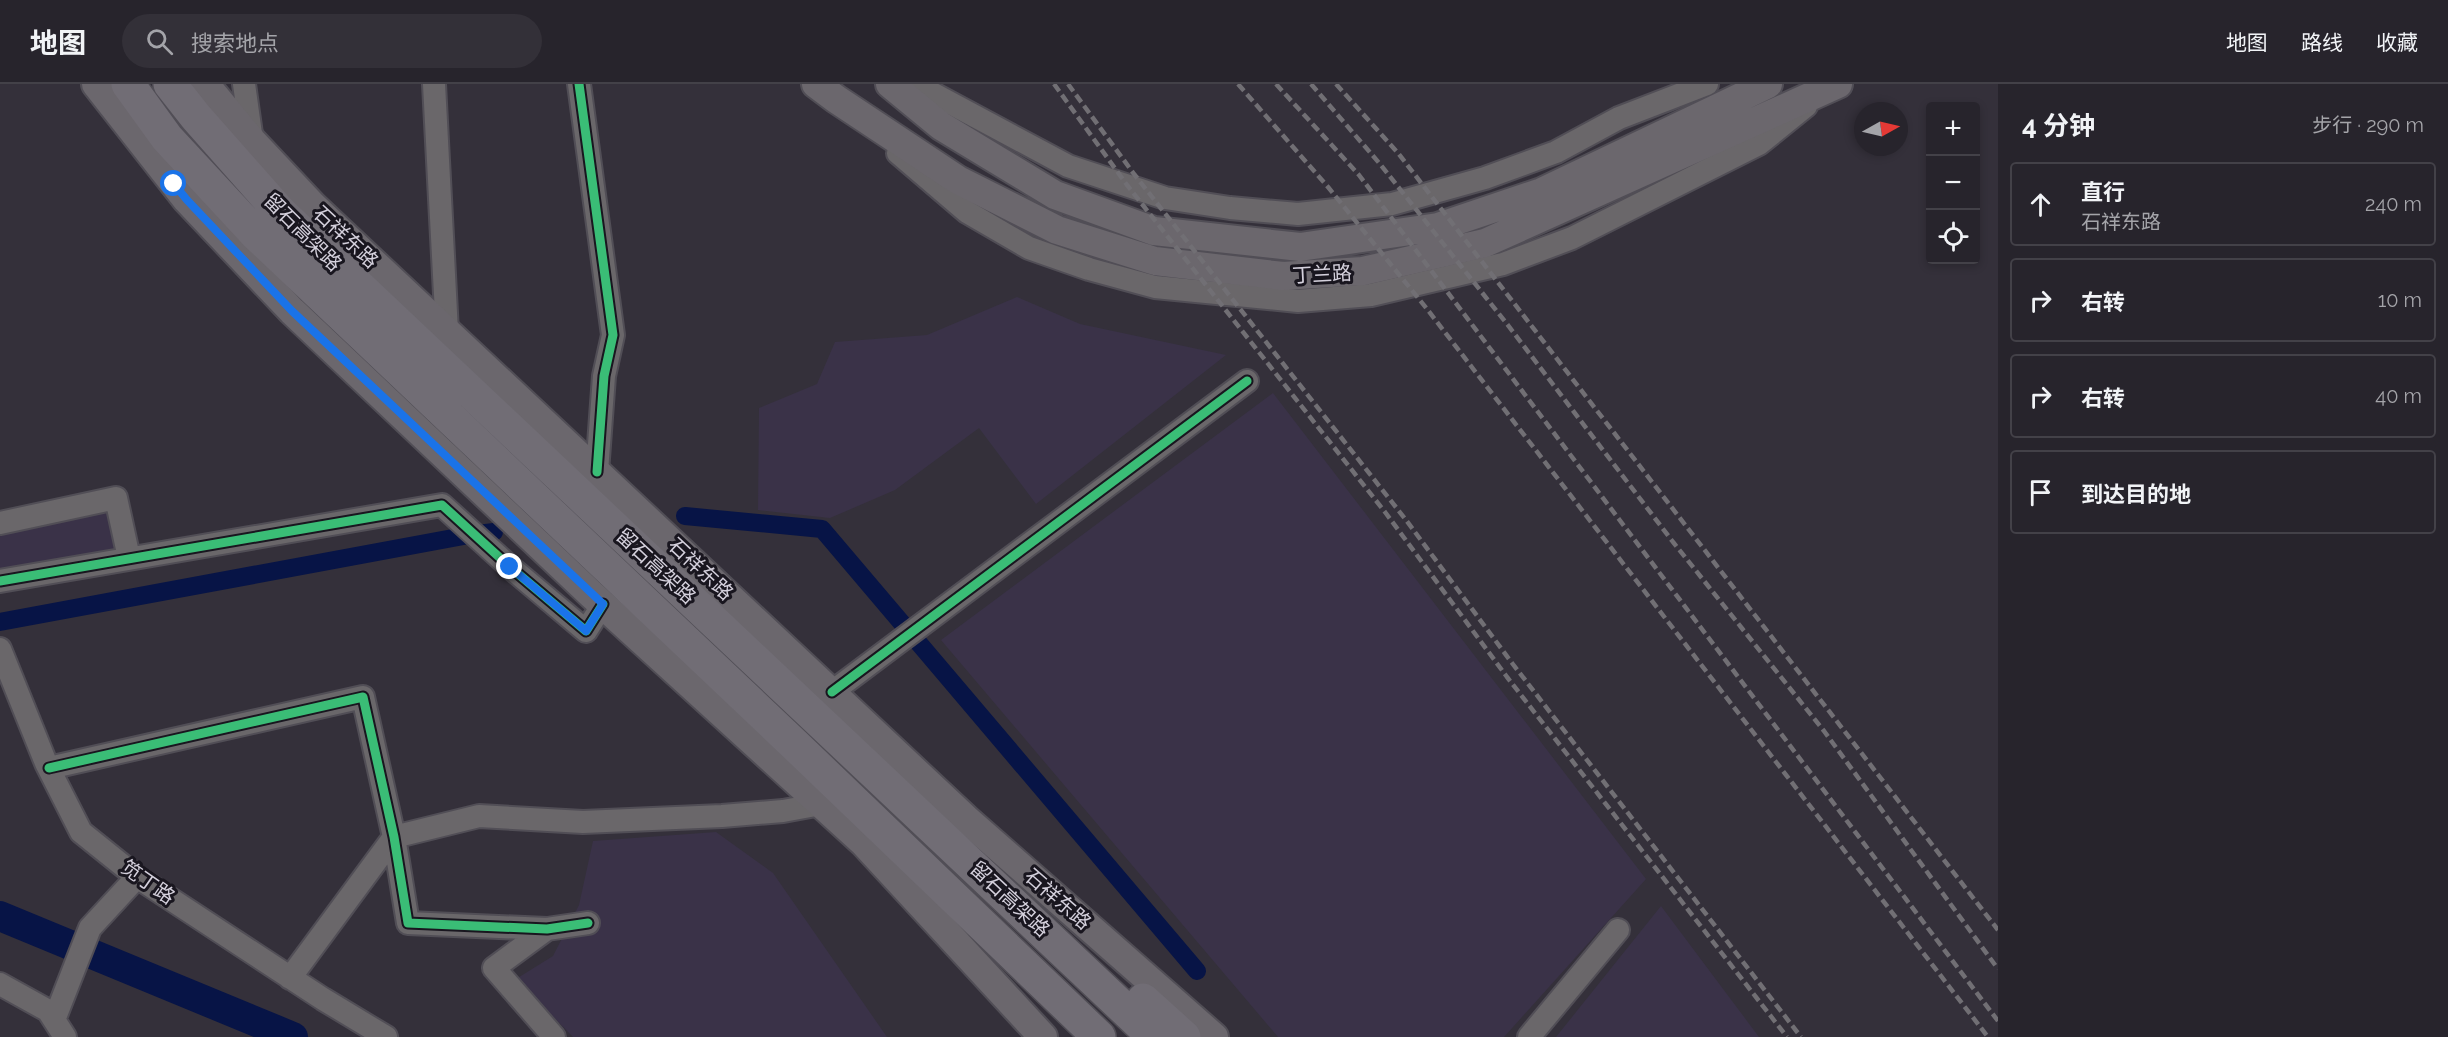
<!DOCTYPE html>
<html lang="zh">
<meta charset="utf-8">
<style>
body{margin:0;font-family:Raleway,"Noto Sans SC",sans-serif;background:#333038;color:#f1f3f6}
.controls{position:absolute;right:18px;top:18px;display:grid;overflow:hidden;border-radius:6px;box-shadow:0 3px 9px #0003}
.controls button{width:54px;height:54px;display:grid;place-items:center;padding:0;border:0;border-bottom:2px solid #434148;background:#27242c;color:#f1f3f6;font:30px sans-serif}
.compass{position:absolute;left:1854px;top:18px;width:54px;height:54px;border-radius:50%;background:#27242c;box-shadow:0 3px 9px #0003;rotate:82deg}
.stop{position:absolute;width:18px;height:18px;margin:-14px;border:4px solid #1a73e8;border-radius:50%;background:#fff}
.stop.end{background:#1a73e8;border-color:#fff;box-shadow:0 2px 6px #0008}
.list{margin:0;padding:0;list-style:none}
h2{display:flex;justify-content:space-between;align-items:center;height:78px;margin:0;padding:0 24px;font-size:26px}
h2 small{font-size:20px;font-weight:400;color:#a4a4a9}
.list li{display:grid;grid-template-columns:39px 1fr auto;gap:18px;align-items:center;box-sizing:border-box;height:84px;margin:0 12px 12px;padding:0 12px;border:2px solid #434148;border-radius:6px}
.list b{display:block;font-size:22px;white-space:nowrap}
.list p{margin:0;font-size:20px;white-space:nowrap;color:#a4a4a9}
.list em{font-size:20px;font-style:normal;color:#a4a4a9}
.icon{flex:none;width:33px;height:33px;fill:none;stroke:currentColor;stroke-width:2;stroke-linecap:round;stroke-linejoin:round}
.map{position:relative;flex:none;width:1998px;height:953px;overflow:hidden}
header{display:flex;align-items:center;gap:36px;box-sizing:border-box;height:84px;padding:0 30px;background:#27242c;border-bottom:2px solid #434148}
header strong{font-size:28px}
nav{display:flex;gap:33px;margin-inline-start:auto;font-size:21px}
.search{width:420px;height:54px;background:#333038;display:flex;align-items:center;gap:15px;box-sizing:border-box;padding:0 21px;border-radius:33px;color:#a4a4a9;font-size:22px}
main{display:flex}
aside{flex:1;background:#27242c}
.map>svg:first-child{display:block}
</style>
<header>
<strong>地图</strong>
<div class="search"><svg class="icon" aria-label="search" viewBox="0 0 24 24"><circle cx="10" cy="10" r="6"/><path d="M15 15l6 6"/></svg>搜索地点</div>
<nav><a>地图</a><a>路线</a><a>收藏</a></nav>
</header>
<main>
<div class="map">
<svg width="1998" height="953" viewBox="0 0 1998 953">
<rect width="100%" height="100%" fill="#34303a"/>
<path fill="#3a3248" d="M1017 213 1080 240 1226 271 1036 420 979 344 895 406 830 434 758 426 759 324 817 300 835 258 927 251Z
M1273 309 1646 795 1504 953H1278L941 556Z
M109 424 119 469 0 487V449Z
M716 748 773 789 887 953H573L516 895 553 872 579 821 593 757Z
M1661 822 1759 953H1555H1556Z"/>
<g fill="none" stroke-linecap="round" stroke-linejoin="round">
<path stroke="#071446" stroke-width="18" d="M685 432 822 445 1197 887
M0 538 469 451 494 448"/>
<path stroke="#071446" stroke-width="30" d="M0 832 293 953"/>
<defs>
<path id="minor" d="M244 0 252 57
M434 0 447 248
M579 0 613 251 604 292 597 388
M915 0 1068 82 1165 114 1230 124 1298 130 1392 120 1485 94 1556 68 1619 34 1707 0
M898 69 967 128 1029 164 1089 185 1155 203 1298 217 1371 211 1503 180 1572 154 1759 60 1806 22
M0 439 116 414 129 474
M0 497 442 421 510 483 586 547 603 520
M0 565 46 679 81 748 137 793 323 915 386 953
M832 608 1247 297
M49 684 363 613 394 753 408 839 547 845 588 839
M547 845 494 884 554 953
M290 894 394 753 479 732 583 738 722 732 783 727 821 720
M0 900 56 931 90 844 137 793
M49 928 65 953
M1529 953 1618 846"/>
<path id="major" d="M96 0 187 116 292 227 591 510 864 759 1043 953
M205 0 252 57 313 122 966 735 1214 953
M816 0 836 15 958 96 1057 146 1155 177 1283 192 1363 187 1485 159 1838 0
M890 0 941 42 1055 111 1154 147 1300 163 1438 143 1542 108 1768 0"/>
<path id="highway" d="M128 0 167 54 256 150 795 661 1099 953
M170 0 196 33 280 128 1154 953
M1143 916 1184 953"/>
</defs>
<use href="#minor" stroke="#514e56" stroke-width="26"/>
<use href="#major" stroke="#514e56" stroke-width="32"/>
<use href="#highway" stroke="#514e56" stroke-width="36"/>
<use href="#minor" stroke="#6a676a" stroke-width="22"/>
<use href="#major" stroke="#6b676d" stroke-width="28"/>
<use href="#highway" stroke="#716d75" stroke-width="33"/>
<path stroke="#716f74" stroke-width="4.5" stroke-dasharray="9 4.5" stroke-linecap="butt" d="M1054 0 1127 101 1385 428 1507 593 1787 953
M1068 0 1134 90 1406 436 1512 579 1801 953
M1238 0 1328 103 1427 225 1988 953
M1276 0 1359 91 1998 937
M1311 0 1380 80 1507 240 1673 458 1824 647 1998 885
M1336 0 1398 69 1998 846"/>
<defs>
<path id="cycleway" d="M579 0 613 251 604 292 597 388
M0 497 442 421 510 483 586 547 603 520
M832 608 1247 297
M49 684 363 613 394 753 408 839 547 845 588 839"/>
</defs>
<use href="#cycleway" stroke="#19161f" stroke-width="13"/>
<use href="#cycleway" stroke="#3abd76" stroke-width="9"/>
</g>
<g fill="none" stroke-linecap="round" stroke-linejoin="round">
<path stroke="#1a73e8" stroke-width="8" d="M174 100 187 116 292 227 603 520 586 547 510 483"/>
</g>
<g text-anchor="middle" stroke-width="6" stroke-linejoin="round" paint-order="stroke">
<g font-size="20" fill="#d4d0dc" stroke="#19161f">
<text transform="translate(303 148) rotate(45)" y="7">留石高架路</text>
<text transform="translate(346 153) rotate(43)" y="7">石祥东路</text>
<text transform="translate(1322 190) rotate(-3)" y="7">丁兰路</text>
<text transform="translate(656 482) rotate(43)" y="7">留石高架路</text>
<text transform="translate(701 485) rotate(43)" y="7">石祥东路</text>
<text transform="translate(148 798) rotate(35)" y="7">笕丁路</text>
<text transform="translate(1010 815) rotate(43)" y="7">留石高架路</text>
<text transform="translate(1058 815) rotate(41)" y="7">石祥东路</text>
</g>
</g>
</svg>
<div class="controls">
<button>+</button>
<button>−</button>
<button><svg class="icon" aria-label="locate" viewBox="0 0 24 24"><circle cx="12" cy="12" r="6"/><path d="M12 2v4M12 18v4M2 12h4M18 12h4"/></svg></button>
</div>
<svg class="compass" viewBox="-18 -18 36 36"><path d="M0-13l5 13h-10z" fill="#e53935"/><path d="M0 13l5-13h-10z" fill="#a4a4a9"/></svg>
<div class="stop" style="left:174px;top:100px"></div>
<div class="stop end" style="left:510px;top:483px"></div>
</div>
<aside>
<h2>4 分钟<small>步行 · 290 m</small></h2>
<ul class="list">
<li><svg class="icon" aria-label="ahead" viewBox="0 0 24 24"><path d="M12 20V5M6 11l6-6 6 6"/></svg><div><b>直行</b><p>石祥东路</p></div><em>240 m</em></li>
<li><svg class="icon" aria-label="right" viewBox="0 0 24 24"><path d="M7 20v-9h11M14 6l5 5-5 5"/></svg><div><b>右转</b></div><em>10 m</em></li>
<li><svg class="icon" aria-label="right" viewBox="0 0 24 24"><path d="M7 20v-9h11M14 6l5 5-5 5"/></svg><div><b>右转</b></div><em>40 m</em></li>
<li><svg class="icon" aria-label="arrive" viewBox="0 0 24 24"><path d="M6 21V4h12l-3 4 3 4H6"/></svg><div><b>到达目的地</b></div></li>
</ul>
</aside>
</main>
